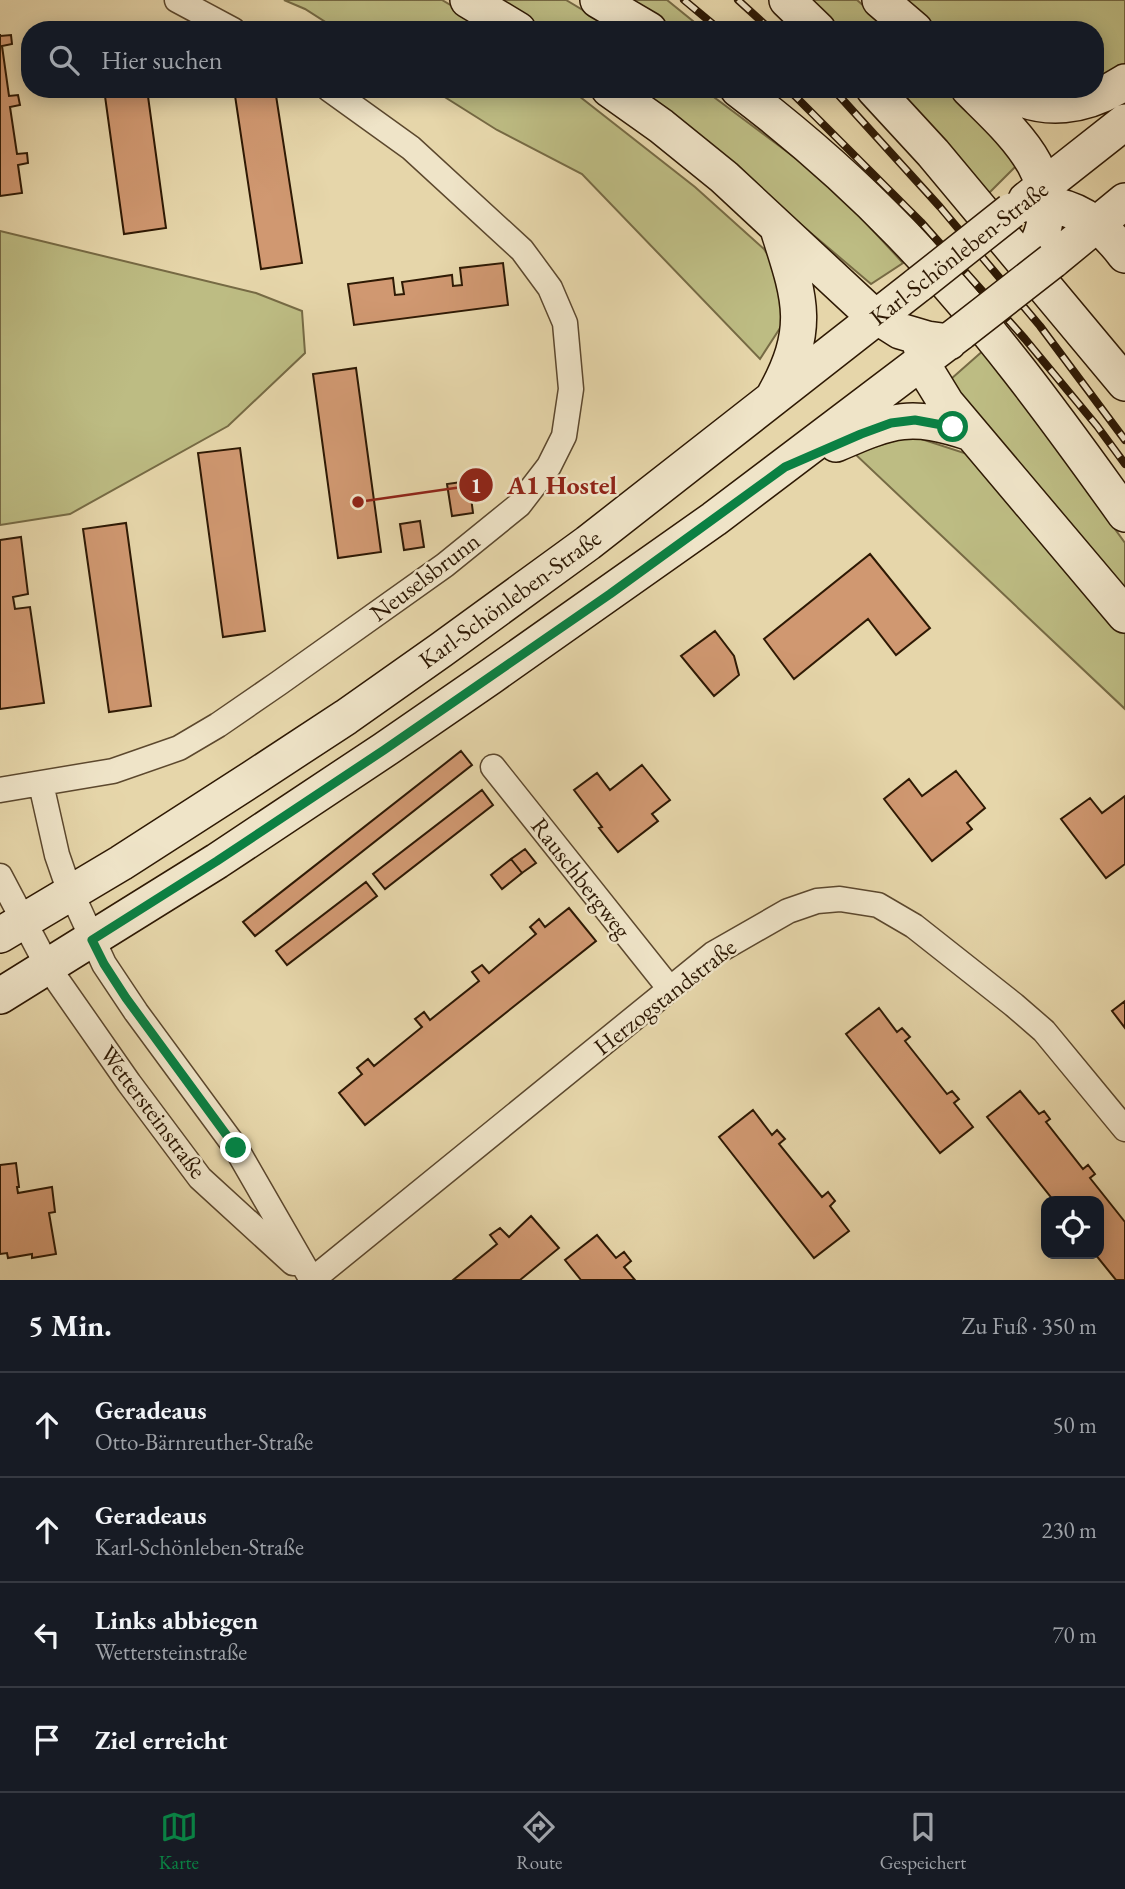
<!DOCTYPE html>
<html lang="de">
<meta charset="utf-8">
<style>
body{margin:0;font-family:"EB Garamond",serif;background:#242831;color:#f1f3f6}
.controls{position:absolute;right:21px;bottom:21px;display:grid;overflow:hidden;border-radius:14px;box-shadow:0 4px 18px #0003}
.controls button{width:63px;height:63px;display:grid;place-items:center;padding:0;border:0;border-bottom:2px solid #363941;background:#171b24;color:#f1f3f6;font:35px sans-serif}
.stop{position:absolute;width:21px;height:21px;margin:-16px;border:5px solid #0b8043;border-radius:50%;background:#fff}
.stop.end{background:#0b8043;border-color:#fff;box-shadow:0 2px 7px #0008}
.list{margin:0;padding:0;list-style:none}
h2{display:flex;justify-content:space-between;align-items:center;height:91px;margin:0;padding:0 28px;font-size:30px}
h2 small{font-size:23px;font-weight:400;color:#9ea1a6}
.list li{display:grid;grid-template-columns:46px 1fr auto;gap:21px;align-items:center;box-sizing:border-box;height:105px;padding:0 28px;border-top:2px solid #363941}
.list b{display:block;font-size:26px;white-space:nowrap}
.list p{margin:0;font-size:23px;white-space:nowrap;color:#9ea1a6}
.list em{font-size:23px;font-style:normal;color:#9ea1a6}
.icon{flex:none;width:38px;height:38px;fill:none;stroke:currentColor;stroke-width:2;stroke-linecap:round;stroke-linejoin:round}
.map{position:relative;flex:none;width:1125px;height:1280px;overflow:hidden}
.search{position:absolute;background:#171b24;box-shadow:0 4px 18px #0003;left:21px;right:21px;top:21px;height:77px;display:flex;align-items:center;gap:18px;box-sizing:border-box;padding:0 24px;border-radius:28px;color:#9ea1a6;font-size:26px}
.sheet{height:511px;background:#171b24}
nav{display:flex;justify-content:space-around;align-items:center;box-sizing:border-box;height:98px;border-top:2px solid #363941;background:#171b24;font-size:19px;color:#9ea1a6}
nav a{display:grid;justify-items:center;gap:4px}
nav .on{color:#0b8043}
.map>svg:first-child{display:block}
</style>
<div class="map">
<svg width="1125" height="1280" viewBox="0 0 1125 1280">
<rect width="100%" height="100%" fill="#e6d6aa"/>
<filter id="stains"><feTurbulence type="fractalNoise" baseFrequency=".00286" numOctaves="4"/><feColorMatrix values="0 0 0 0 .2 0 0 0 0 .09 0 0 0 0 .02 0 0 0 .5 -.17"/></filter>
<radialGradient id="worn" r=".72"><stop offset=".6" stop-color="#630" stop-opacity="0"/><stop offset="1" stop-color="#630" stop-opacity=".3"/></radialGradient>
<path fill="#bdbc83" stroke="#766a44" stroke-width="2" d="M284 0H442L492 30H338L305 9Z
M494 0H566L616 30H545Z
M626 0H667L704 30H675Z
M805 0H857L891 30H838Z
M904 0H1125V69L1095 88V30H941Z
M432 89H570L695 187 764 249 786 284 784 322 760 359 582 174 497 130Z
M635 89H703L829 183 903 263 871 284 778 205Z
M892 89H956L1018 164 988 194Z
M0 231 256 293 302 311 305 353 228 426 70 514 0 525Z
M985 349 1125 543V709L855 454 909 435 967 454 943 386Z"/>
<path fill="#d09871" stroke="#2e1904" stroke-width="2" d="M0 34V36L11 35 12 44 2 46 9 96 18 95 20 105 10 107 17 154 27 153 28 163 18 165 22 193 0 196Z
M104 89H147L166 228 124 234Z
M234 89H275L302 263 261 269Z
M503 263 508 305 354 325 348 284 393 278 395 295 404 294 402 282 452 275 453 286 462 285 460 268Z
M356 368 381 552 338 558 313 374Z
M240 448 265 631 223 637 198 453Z
M469 481 473 513 452 516 447 484Z
M420 521 424 547 404 550 400 524Z
M126 523 151 706 109 712 83 529Z
M21 537 28 594 13 597 15 609 30 607 44 703 0 709V540Z
M870 554 930 628 896 655 868 619 794 679 764 639Z
M715 631 734 656 739 675 714 696 681 656Z
M461 751 472 765 255 936 243 922Z
M642 765 670 800 652 814 658 821 618 852 599 828 602 827 574 790 597 773 610 790Z
M956 771 985 808 967 823 972 829 932 861 884 799 909 779 922 796Z
M482 790 493 805 385 889 373 874Z
M1125 796V864L1106 878 1061 819 1090 798 1102 813Z
M525 849 536 863 522 873 511 859Z
M511 859 522 873 502 889 491 875Z
M366 882 377 896 287 965 276 951Z
M569 908 596 941 365 1125 339 1093 362 1074 357 1068 368 1059 374 1066 422 1027 415 1019 424 1012 430 1020 479 981 472 972 482 965 489 973 536 934 530 927 539 919 545 927Z
M1125 1001V1028L1112 1011Z
M879 1008 897 1032 902 1028 910 1037 905 1041 947 1094 952 1091 959 1099 954 1103 973 1127 940 1153 846 1034Z
M1020 1091 1039 1114 1044 1111 1050 1119 1046 1122 1083 1169 1088 1165 1095 1174 1090 1178 1125 1222V1280H1116L1095 1254H1099V1201H1054L987 1117Z
M753 1110 772 1135 777 1130 785 1139 779 1144 822 1197 828 1192 835 1201 830 1206 849 1231 814 1258 719 1137Z
M16 1163 19 1187H17L18 1193 52 1187 55 1212 49 1213 56 1254 32 1258V1254L8 1258 7 1253 0 1254V1165Z
M531 1216 559 1248 520 1280H453L497 1244 490 1235 500 1228 509 1237Z
M597 1235 616 1258 624 1252 631 1261 624 1267 635 1280H581L565 1260Z"/>
<g fill="none" stroke-linecap="round" stroke-linejoin="round">
<defs>
<path id="street" d="M177 0 233 30
M493 767 670 989
M41 784 57 855 66 881 104 964 136 1012 236 1148 312 1280
M0 790 113 771 179 748 218 725 279 683 445 565 519 505 549 466 564 436 571 389 565 323 550 288 522 250 411 148 329 89
M0 876 48 967 129 1083 200 1178 293 1263
M312 1280 713 954 788 911 817 901 840 899 878 905 914 926 1014 1005 1044 1031 1125 1129"/>
<path id="secondary" d="M468 0 518 30
M598 0 649 30
M787 0 818 30
M880 0 915 30
M609 89 661 126 724 177 867 310 900 331 927 339 949 342
M738 89C796 133 850 180 901 233 984 319 1055 416 1125 514
M874 89 933 153 1125 383
M969 89C1011 131 1068 178 1038 243
M1002 89C1043 115 1087 107 1125 82
M1026 200 1125 122
M1024 204C1067 200 1100 221 1125 255
M1052 261 1125 201
M919 338 927 372 946 403 1125 615
M774 396C812 328 800 298 778 229
M836 444C894 419 910 413 971 433
M0 935 121 863 253 778 346 717 441 650 588 543 919 284
M0 996 217 861 384 750 490 677 714 519 961 332"/>
</defs>
<use href="#street" stroke="#5c482e" stroke-width="27"/>
<use href="#secondary" stroke="#2e1904" stroke-width="38"/>
<use href="#street" stroke="#efe4c8" stroke-width="24"/>
<use href="#secondary" stroke="#efe4c8" stroke-width="35"/>
<defs>
<path id="rail" d="M684 0 720 30
M738 0 771 30
M788 89 921 222 1025 339 1097 426 1125 464
M833 89 940 207 1040 326 1125 440"/>
</defs>
<use href="#rail" stroke="#2e1904" stroke-width="8"/>
<use href="#rail" stroke="#efe4c8" stroke-width="5" stroke-dasharray="16" stroke-linecap="butt"/>
<defs>
<path id="secondary-bridge" d="M919 284 1011 211
M961 332 1052 261"/>
</defs>
<use href="#secondary-bridge" stroke="#2e1904" stroke-width="38" stroke-linecap="butt"/>
<use href="#secondary-bridge" stroke="#efe4c8" stroke-width="35"/>
</g>
<g fill="none" stroke-linecap="round" stroke-linejoin="round">
<path stroke="#0b8043" stroke-width="9" d="M236 1148 126 998 104 964 92 940 217 861 384 750 610 594 785 467 861 434 891 423 915 420 953 427"/>
</g>
<g text-anchor="middle" stroke-width="5" stroke-linejoin="round" paint-order="stroke">
<g font-size="24" fill="#2e1904" stroke="#efe4c8">
<text transform="translate(959 253) rotate(-38)" y="8">Karl-Schönleben-Straße</text>
<text transform="translate(425 577) rotate(-37)" y="8">Neuselsbrunn</text>
<text transform="translate(510 599) rotate(-36)" y="8">Karl-Schönleben-Straße</text>
<text transform="translate(581 878) rotate(52)" y="8">Rauschbergweg</text>
<text transform="translate(665 997) rotate(-38)" y="8">Herzogstandstraße</text>
<text transform="translate(153 1112) rotate(53)" y="8">Wettersteinstraße</text>
</g>
</g>
<path fill="none" stroke="#8f2418" stroke-width="2.5" d="M358 502L476 485"/>
<g fill="#8f2418" stroke="#efe4c8" stroke-width="2.5">
<circle cx="358" cy="502" r="7"/>
<circle cx="476" cy="485" r="18"/>
</g>
<g font-size="21" text-anchor="middle" font-weight="bold" fill="#fff">
<text x="476" y="493">1</text>
</g>
<g font-size="26" text-anchor="middle" font-weight="bold" fill="#8f2418" stroke="#efe4c8" stroke-width="5" stroke-linejoin="round" paint-order="stroke">
<text x="562" y="494">A1 Hostel</text>
</g>
<rect width="100%" height="100%" filter="url(#stains)"/>
<rect width="100%" height="100%" fill="url(#worn)"/>
</svg>
<div class="controls">
<button><svg class="icon" aria-label="locate" viewBox="0 0 24 24"><circle cx="12" cy="12" r="6"/><path d="M12 2v4M12 18v4M2 12h4M18 12h4"/></svg></button>
</div>
<div class="stop" style="left:953px;top:427px"></div>
<div class="stop end" style="left:236px;top:1148px"></div>
<div class="search"><svg class="icon" aria-label="search" viewBox="0 0 24 24"><circle cx="10" cy="10" r="6"/><path d="M15 15l6 6"/></svg>Hier suchen</div>
</div>
<section class="sheet">
<h2>5 Min.<small>Zu Fuß · 350 m</small></h2>
<ul class="list">
<li><svg class="icon" aria-label="ahead" viewBox="0 0 24 24"><path d="M12 20V5M6 11l6-6 6 6"/></svg><div><b>Geradeaus</b><p>Otto-Bärnreuther-Straße</p></div><em>50 m</em></li>
<li><svg class="icon" aria-label="ahead" viewBox="0 0 24 24"><path d="M12 20V5M6 11l6-6 6 6"/></svg><div><b>Geradeaus</b><p>Karl-Schönleben-Straße</p></div><em>230 m</em></li>
<li><svg class="icon" aria-label="left" viewBox="0 0 24 24"><path d="M17 20v-9H6M10 6l-5 5 5 5"/></svg><div><b>Links abbiegen</b><p>Wettersteinstraße</p></div><em>70 m</em></li>
<li><svg class="icon" aria-label="arrive" viewBox="0 0 24 24"><path d="M6 21V4h12l-3 4 3 4H6"/></svg><div><b>Ziel erreicht</b></div></li>
</ul>
</section>
<nav>
<a class="on"><svg class="icon" aria-label="map" viewBox="0 0 24 24"><path d="M3 6l6-2 6 2 6-2v14l-6 2-6-2-6 2zM9 4v14M15 6v14"/></svg>Karte</a>
<a><svg class="icon" aria-label="directions" viewBox="0 0 24 24"><path d="M12 3l9 9-9 9-9-9zM9 14v-3h6M13 9l2 2-2 2"/></svg>Route</a>
<a><svg class="icon" aria-label="saved" viewBox="0 0 24 24"><path d="M7 4h10v16l-5-4-5 4z"/></svg>Gespeichert</a>
</nav>
